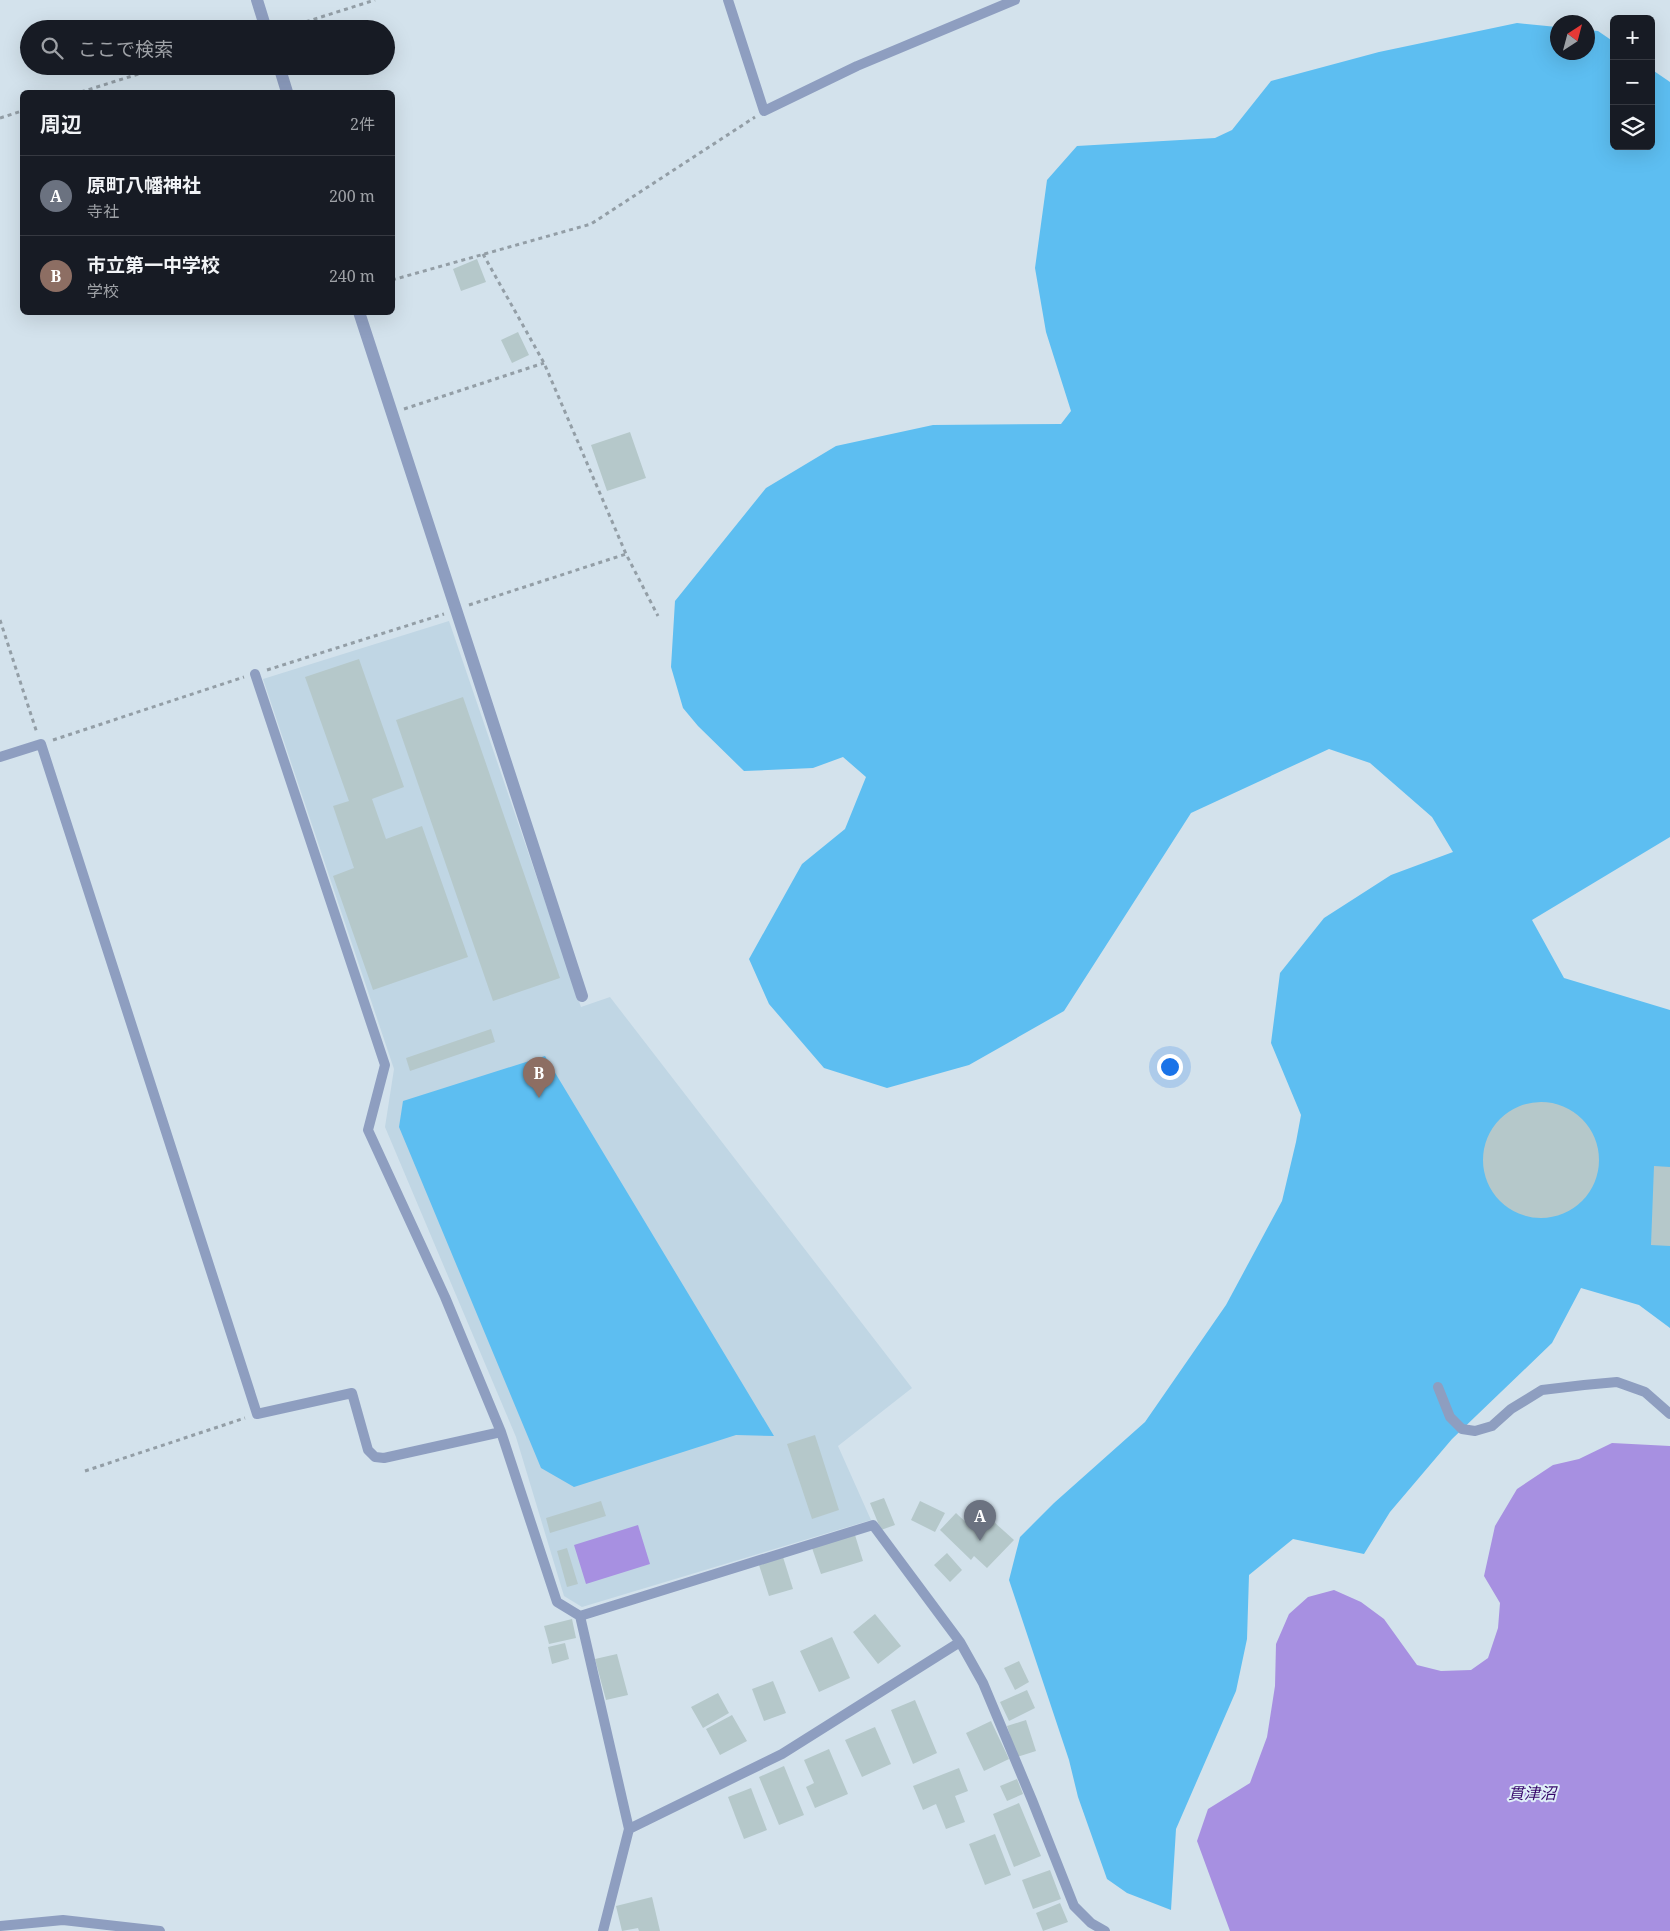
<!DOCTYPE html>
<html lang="ja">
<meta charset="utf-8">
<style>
body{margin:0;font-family:"Noto Serif","Noto Sans JP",serif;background:#20242c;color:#f1f3f6}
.controls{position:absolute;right:15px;top:15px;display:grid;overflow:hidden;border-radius:8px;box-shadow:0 5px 20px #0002}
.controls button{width:45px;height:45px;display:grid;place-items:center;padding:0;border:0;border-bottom:1px solid #363941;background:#171b24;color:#f1f3f6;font:25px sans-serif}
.compass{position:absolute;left:1550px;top:15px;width:45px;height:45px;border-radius:50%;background:#171b24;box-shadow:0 5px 20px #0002;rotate:36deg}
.you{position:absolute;left:1169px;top:1066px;width:18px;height:18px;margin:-12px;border:4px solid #fff;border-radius:50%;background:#1a73e8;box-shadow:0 0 0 8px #1a73e833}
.badge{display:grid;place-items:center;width:32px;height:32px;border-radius:50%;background:#916710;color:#fff;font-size:16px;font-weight:700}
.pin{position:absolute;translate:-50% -41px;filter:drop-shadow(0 1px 2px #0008)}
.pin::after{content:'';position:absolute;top:26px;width:18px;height:15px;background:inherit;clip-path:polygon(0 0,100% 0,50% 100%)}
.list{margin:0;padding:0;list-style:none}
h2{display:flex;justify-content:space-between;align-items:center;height:65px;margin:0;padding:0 20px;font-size:21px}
h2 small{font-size:16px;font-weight:400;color:#9ea1a6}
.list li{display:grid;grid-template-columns:32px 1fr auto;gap:15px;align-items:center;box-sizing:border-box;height:80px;padding:0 20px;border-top:1px solid #363941}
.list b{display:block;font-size:19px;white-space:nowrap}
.list p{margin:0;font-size:16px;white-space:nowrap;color:#9ea1a6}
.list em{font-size:16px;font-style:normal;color:#9ea1a6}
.icon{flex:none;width:28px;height:28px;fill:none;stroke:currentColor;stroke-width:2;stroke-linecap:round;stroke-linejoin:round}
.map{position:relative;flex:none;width:1670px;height:1931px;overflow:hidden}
.search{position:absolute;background:#171b24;box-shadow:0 5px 20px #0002;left:20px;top:20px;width:375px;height:55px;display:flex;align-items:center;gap:12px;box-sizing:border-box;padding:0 18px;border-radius:28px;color:#9ea1a6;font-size:19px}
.panel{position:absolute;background:#171b24;box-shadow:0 5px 20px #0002;left:20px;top:90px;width:375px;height:225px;border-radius:8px}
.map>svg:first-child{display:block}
</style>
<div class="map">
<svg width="1670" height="1931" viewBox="0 0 1670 1931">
<rect width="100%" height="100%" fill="#d3e2ec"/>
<path fill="#c0d6e4" d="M449 621 581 1007 610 997 912 1388 838 1446 871 1520 582 1607 564 1596 516 1437 385 1127 394 1069 263 679Z"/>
<path fill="#5dbef1" d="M1517 23 1557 27 1558 52H1588V30L1598 31 1614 42V146H1651V69L1670 82V837L1532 920 1564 978 1670 1010V1328L1639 1305 1581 1288 1552 1343 1452 1439 1390 1512 1364 1554 1293 1539 1249 1575 1247 1639 1236 1691 1176 1829 1171 1910 1127 1893 1107 1879 1078 1797 1069 1760 1009 1580 1020 1537 1054 1503 1145 1422 1226 1305 1282 1201 1296 1142 1301 1115 1271 1043 1280 973 1324 918 1391 875 1453 852 1432 817 1370 763 1329 749 1191 813 1064 1011 969 1065 887 1088 824 1068 769 1004 749 959 802 864 845 829 866 777 843 757 813 768 744 771 698 726 683 708 671 667 675 601 766 488 836 446 933 425 1061 424 1071 411 1046 332 1035 268 1047 180 1077 146 1215 138 1232 130 1271 81 1379 52Z
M545 1056 774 1436 736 1435 574 1487 541 1468 399 1127 403 1101Z"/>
<path fill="#a790e1" d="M1612 1443 1670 1446V1931H1230L1197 1841 1208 1809 1250 1783 1267 1737 1275 1686 1276 1644 1289 1614 1308 1597 1334 1590 1361 1602 1384 1619 1417 1665 1441 1671 1471 1670 1488 1658 1498 1628 1500 1603 1484 1576 1495 1526 1517 1489 1553 1465 1579 1459Z
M638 1525 650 1564 586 1584 574 1545Z"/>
<path fill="#b5c8ca" d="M477 259 486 282 461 291 453 269Z
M518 332 529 355 512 363 501 340Z
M630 432 646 478 607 491 591 445Z
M359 659 404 787 372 799 386 839 422 826 468 957 373 990 333 876 354 868 333 806 349 801 305 677Z
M463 697 560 978 493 1001 396 720Z
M491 1029 495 1042 410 1071 406 1058Z
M1483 1160a58 58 0 1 1 116 0a58 58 0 1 1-116 0Z
M1654 1166 1670 1167V1246L1651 1245Z
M815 1435 839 1510 812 1519 787 1444Z
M884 1498 895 1525 881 1530 870 1503Z
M601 1501 606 1516 550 1533 546 1518Z
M920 1501 945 1513 935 1532 911 1520Z
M956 1513 974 1530 978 1525 985 1531 994 1522 1014 1540 987 1568 974 1556 971 1560 940 1530Z
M855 1535 863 1561 821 1574 812 1548Z
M567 1548 578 1584 567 1587 557 1551Z
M947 1553 962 1570 950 1582 934 1565Z
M783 1557 793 1589 769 1596 759 1565Z
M875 1614 901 1646 878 1664 853 1632Z
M572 1619 576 1638 549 1644 544 1626Z
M832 1637 850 1678 819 1692 800 1651Z
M565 1643 569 1659 552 1664 548 1647Z
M617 1654 628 1695 606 1700 595 1659Z
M1019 1661 1029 1682 1015 1690 1004 1668Z
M773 1681 786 1713 764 1721 752 1689Z
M1027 1690 1035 1708 1009 1721 1000 1702Z
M718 1693 729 1713 703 1728 691 1707Z
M915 1700 937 1753 913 1764 891 1710Z
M732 1715 747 1741 720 1755 706 1729Z
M1026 1720 1036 1751 1017 1757 1007 1726Z
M991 1721 1009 1759 984 1771 966 1733Z
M875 1727 891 1764 862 1777 845 1740Z
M829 1749 848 1794 815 1808 806 1787 814 1783 804 1760Z
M784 1766 804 1815 779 1825 759 1777Z
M959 1768 968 1791 955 1796 965 1822 946 1829 936 1804 923 1810 913 1786Z
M1017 1779 1023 1794 1007 1801 1000 1786Z
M751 1788 767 1830 744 1839 728 1797Z
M1019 1803 1041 1856 1014 1867 993 1814Z
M995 1834 1011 1875 985 1885 969 1844Z
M1050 1870 1061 1899 1033 1909 1022 1880Z
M652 1897 660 1931H639L638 1928 622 1931 616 1906Z
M1060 1903 1068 1922 1043 1931 1036 1913Z"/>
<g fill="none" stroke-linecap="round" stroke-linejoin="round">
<path stroke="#939ea6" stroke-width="3" stroke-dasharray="4 4" stroke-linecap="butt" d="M283 29 375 0
M81 92 164 66
M0 118 22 111
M483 254 544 363 626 554 658 616
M392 280 591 224 755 117
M404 409 544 363
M469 605 626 554
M0 620 37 733
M267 670 444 614
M53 740 244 677
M85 1471 245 1418"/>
<path stroke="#8e9ec0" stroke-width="10" d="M728 0 764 111 857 66 1015 0
M255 674 385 1065 368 1130 445 1297 501 1432
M0 757 41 744 257 1414 352 1393 368 1450 375 1457 384 1458 501 1432 557 1602 580 1616 629 1829 603 1931
M1438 1387 1450 1417 1462 1429 1475 1431 1492 1426 1511 1409 1542 1390 1584 1385 1617 1382 1645 1392 1670 1414
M580 1616 873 1525 960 1642 983 1683 1032 1800 1074 1906 1091 1923 1105 1931
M629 1829 782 1754 960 1642
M0 1926 63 1920 160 1931"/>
<path stroke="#8e9ec0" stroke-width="12" d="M257 0 266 29
M279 66 287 92
M359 312 582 996"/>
</g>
<g text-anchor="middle" stroke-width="4" stroke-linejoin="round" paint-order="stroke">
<g font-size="16" font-style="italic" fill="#340568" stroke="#e0eff9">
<text x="1532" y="1799">貫津沼</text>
</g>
</g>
</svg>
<div class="controls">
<button>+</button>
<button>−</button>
<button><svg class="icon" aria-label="layers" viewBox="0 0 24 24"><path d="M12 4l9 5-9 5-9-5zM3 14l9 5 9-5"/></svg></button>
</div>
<svg class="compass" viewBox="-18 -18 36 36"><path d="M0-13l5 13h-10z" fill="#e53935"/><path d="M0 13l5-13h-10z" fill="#9ea1a6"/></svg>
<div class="you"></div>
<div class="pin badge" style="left:980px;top:1541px;background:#6b7280">A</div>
<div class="pin badge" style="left:539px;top:1098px;background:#8d6e63">B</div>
<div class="search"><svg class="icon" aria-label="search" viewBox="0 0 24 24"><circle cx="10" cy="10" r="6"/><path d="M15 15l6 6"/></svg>ここで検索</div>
<section class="panel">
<h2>周辺<small>2件</small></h2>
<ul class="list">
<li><span class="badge" style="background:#6b7280">A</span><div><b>原町八幡神社</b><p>寺社</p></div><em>200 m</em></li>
<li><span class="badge" style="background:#8d6e63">B</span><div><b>市立第一中学校</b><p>学校</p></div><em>240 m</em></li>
</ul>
</section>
</div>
